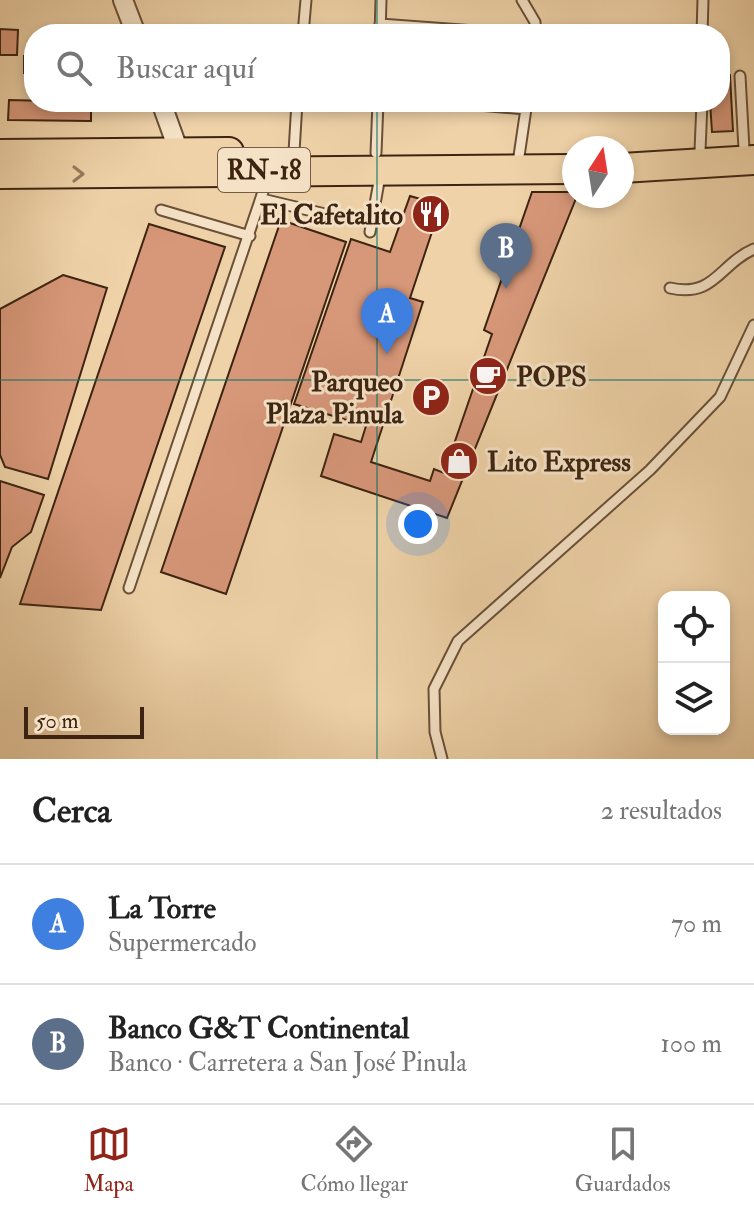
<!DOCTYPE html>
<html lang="es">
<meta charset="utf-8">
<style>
body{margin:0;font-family:"IM FELL Double Pica",serif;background:#f6f6f6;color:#222}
.controls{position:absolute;right:24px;bottom:24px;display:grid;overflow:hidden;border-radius:16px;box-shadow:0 4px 12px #0003}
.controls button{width:72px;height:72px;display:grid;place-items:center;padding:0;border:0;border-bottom:2px solid #e0e0e0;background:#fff;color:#222;font:40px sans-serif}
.compass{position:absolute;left:562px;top:136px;width:72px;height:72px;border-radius:50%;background:#fff;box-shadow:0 4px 12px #0003;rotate:12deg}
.scale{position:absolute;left:24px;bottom:20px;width:120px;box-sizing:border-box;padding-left:8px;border:4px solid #3d2412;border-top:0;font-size:22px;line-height:28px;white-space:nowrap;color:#3d2412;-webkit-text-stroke:6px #f5e2c6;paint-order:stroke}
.you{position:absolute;left:418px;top:524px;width:28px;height:28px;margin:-20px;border:6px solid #fff;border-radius:50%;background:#1a73e8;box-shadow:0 0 0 12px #1a73e833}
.badge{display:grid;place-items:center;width:52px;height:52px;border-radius:50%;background:#8f2418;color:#fff;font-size:26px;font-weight:700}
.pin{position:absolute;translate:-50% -66px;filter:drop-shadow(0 2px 4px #0008)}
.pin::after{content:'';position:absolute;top:42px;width:28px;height:24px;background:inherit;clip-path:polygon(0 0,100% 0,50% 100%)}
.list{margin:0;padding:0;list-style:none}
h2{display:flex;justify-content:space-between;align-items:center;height:104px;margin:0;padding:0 32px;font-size:34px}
h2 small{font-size:26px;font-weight:400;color:#767676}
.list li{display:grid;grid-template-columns:52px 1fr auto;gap:24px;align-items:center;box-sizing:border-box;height:120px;padding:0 32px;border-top:2px solid #e0e0e0}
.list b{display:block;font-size:30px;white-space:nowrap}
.list p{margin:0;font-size:26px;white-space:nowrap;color:#767676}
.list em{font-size:26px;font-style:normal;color:#767676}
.icon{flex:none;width:44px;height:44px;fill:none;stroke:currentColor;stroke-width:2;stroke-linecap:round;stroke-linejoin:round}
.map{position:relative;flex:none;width:754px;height:759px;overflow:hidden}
.search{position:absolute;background:#fff;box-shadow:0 4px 12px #0003;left:24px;right:24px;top:24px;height:88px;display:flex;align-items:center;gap:20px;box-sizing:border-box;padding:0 28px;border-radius:32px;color:#767676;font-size:30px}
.sheet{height:344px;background:#fff}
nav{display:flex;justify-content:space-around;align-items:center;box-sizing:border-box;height:112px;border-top:2px solid #e0e0e0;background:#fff;font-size:22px;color:#767676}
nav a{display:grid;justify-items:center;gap:4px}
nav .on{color:#8f2418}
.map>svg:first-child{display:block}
</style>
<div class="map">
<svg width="754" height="759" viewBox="0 0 754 759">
<rect width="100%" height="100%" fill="#efd2a8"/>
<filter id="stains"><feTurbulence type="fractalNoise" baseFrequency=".0025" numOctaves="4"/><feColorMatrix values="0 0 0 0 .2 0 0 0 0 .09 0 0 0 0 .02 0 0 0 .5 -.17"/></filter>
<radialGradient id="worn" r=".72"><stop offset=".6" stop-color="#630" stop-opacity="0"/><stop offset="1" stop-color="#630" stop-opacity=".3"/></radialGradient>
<path fill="#d79779" stroke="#3d2412" stroke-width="2" d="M0 29 18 30 17 55H0Z
M24 56H34V73H24Z
M730 75 733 131 712 132 710 102H720V76Z
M9 100 91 102V121L8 120Z
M532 192H574L577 196 447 518 321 476 334 434 361 442 366 426 294 404 351 239 390 252 410 196 441 205 410 298 423 302 371 462 430 481 434 469 444 473 492 334 484 330Z
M281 220 346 242 226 594 161 572Z
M149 224 225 247 101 610 20 604Z
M63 275 107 288 48 479 5 467 0 455V309Z
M0 481 44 495 31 532 12 547 0 578Z"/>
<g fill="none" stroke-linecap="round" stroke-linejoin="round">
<defs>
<path id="service" d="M522 0 535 22 536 34
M380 24 518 34
M303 34 306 0
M380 34 381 0
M702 34 703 0
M740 76 744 149
M443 102 526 109
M700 151 702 102
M294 152 297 102
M376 153 378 102
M519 156 527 102
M262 199 346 219
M161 210 250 236
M370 232 380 176
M670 288C715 298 719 264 754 249
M129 588 269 174
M442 759 435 732 434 689 458 641 650 470 720 397 754 325"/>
<path id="minor" d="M123 0 136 34
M161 102 179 152"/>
<path id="primary" d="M0 154 229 152
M622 168 754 160
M0 174 574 169"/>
</defs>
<use href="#service" stroke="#6a5038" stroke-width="13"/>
<use href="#minor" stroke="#6a5038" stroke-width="22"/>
<use href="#primary" stroke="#3d2412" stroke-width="32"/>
<use href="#service" stroke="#f5e2c6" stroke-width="9"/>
<use href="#minor" stroke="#f5e2c6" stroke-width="18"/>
<use href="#primary" stroke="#efd2a8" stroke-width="28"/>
</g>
<defs><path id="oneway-chevron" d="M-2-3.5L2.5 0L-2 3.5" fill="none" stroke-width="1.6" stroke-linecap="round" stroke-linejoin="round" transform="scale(2)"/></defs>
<use stroke="#967b5d" href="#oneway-chevron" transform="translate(78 174)"/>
<path fill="none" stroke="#0f766e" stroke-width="2" stroke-opacity="0.55" d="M377 0V34M377 102V759M0 380H754"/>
<defs>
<symbol id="restaurant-disc" viewBox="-11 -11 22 22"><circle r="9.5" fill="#8f2418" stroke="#f5e2c6"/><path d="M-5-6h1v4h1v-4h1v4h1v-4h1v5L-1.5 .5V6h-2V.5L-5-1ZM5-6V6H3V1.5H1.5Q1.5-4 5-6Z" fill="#fff"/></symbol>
<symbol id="cafe-disc" viewBox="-11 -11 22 22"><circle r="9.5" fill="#8f2418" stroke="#f5e2c6"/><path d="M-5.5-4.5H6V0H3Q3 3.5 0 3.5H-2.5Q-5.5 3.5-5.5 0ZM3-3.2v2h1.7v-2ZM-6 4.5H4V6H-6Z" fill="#fff"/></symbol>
<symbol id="parking-disc" viewBox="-11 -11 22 22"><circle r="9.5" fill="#8f2418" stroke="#f5e2c6"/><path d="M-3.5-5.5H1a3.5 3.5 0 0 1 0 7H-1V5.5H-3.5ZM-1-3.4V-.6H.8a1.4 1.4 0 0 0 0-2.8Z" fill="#fff"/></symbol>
<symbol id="shop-disc" viewBox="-11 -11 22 22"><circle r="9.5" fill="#8f2418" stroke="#f5e2c6"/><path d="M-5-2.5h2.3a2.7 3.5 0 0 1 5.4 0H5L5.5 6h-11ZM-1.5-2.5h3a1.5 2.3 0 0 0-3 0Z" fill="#fff"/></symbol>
</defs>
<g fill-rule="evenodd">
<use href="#restaurant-disc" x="409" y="192" width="44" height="44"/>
<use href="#cafe-disc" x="466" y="354" width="44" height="44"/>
<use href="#parking-disc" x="409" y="375" width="44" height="44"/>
<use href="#shop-disc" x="437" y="439" width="44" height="44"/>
</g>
<g text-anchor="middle" stroke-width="6" stroke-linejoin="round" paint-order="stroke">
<rect fill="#f5e2c6" stroke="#745d48" stroke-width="2" x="218" y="148" width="92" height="44" rx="6"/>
<g font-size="26" font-weight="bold" fill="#3d2412">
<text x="264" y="179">RN-18</text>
</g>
<g font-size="28" font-weight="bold" fill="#3d2412" stroke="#f5e2c6" text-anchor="end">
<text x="403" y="224">El Cafetalito</text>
<text x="516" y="386" text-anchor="start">POPS</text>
<text x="403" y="391">Parqueo<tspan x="403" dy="32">Plaza Pinula</tspan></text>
<text x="487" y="471" text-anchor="start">Lito Express</text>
</g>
</g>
<rect width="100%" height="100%" filter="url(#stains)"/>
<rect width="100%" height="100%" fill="url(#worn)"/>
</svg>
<div class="controls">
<button><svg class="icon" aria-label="locate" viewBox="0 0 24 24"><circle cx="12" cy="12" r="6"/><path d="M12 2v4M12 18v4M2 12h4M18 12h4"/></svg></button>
<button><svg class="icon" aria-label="layers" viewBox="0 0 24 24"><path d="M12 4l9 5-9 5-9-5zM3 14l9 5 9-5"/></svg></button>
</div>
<svg class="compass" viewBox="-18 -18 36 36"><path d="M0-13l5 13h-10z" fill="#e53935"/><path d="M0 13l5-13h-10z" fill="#767676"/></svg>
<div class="scale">50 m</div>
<div class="you"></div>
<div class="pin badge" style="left:387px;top:354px;background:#3f7fe0">A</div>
<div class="pin badge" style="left:506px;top:289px;background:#5c6f8a">B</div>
<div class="search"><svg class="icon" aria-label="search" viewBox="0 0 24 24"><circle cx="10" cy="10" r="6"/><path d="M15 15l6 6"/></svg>Buscar aquí</div>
</div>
<section class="sheet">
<h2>Cerca<small>2 resultados</small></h2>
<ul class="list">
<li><span class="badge" style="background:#3f7fe0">A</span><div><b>La Torre</b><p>Supermercado</p></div><em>70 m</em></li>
<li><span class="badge" style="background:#5c6f8a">B</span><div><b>Banco G&amp;T Continental</b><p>Banco · Carretera a San José Pinula</p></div><em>100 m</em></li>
</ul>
</section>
<nav>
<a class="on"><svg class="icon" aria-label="map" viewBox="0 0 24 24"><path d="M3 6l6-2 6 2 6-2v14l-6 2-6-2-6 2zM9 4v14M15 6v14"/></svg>Mapa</a>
<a><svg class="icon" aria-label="directions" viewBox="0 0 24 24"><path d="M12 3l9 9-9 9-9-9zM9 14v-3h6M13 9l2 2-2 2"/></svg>Cómo llegar</a>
<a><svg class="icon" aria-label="saved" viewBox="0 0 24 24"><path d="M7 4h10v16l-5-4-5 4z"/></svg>Guardados</a>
</nav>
